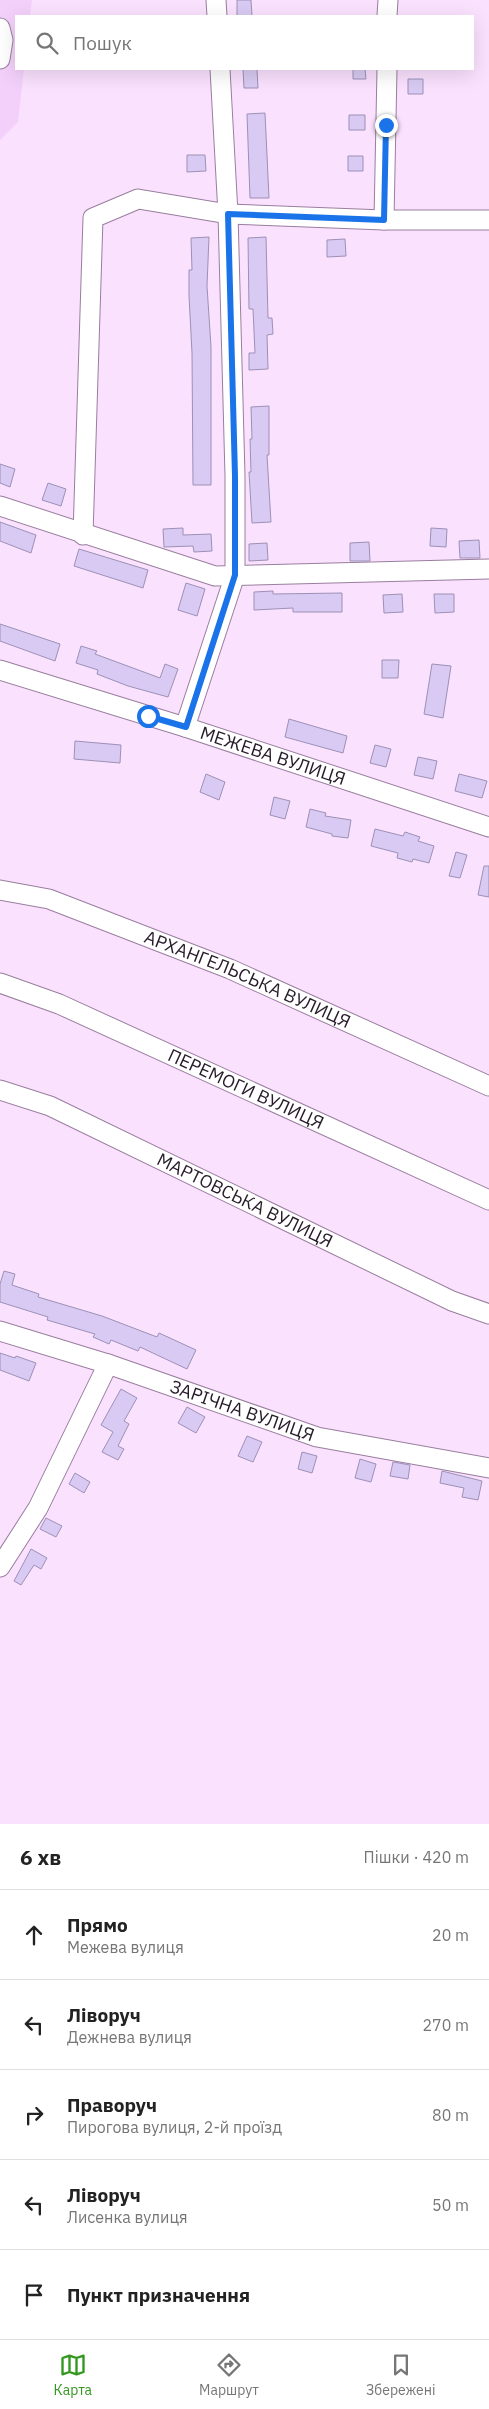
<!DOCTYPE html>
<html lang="uk">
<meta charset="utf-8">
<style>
body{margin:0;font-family:"IBM Plex Sans",sans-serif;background:#f2f2f2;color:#222}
.stop{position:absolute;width:15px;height:15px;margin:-11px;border:4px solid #1a73e8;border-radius:50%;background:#fff}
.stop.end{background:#1a73e8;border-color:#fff;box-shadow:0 1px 5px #0008}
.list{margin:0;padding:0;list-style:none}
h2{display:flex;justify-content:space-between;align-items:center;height:65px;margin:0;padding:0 20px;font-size:21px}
h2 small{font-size:16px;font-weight:400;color:#767676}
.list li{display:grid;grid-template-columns:32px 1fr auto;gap:15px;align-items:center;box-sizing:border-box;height:90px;padding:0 20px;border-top:1px solid #e0e0e0}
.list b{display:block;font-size:19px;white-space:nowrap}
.list p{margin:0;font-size:16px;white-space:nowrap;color:#767676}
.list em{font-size:16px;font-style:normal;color:#767676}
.icon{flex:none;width:28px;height:28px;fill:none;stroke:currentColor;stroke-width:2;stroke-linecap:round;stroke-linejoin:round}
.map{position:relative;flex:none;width:489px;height:1824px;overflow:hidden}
.search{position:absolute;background:#fff;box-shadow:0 5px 20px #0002;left:15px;right:15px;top:15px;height:55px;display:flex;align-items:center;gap:12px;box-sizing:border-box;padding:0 18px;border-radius:0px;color:#767676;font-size:19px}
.sheet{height:515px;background:#fff}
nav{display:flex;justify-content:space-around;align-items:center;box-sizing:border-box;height:70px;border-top:1px solid #e0e0e0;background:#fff;font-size:14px;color:#767676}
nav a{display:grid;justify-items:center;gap:2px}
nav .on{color:#31971d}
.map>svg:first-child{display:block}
</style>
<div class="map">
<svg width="489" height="1824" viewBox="0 0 489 1824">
<rect width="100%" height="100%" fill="#fae1fe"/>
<path fill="#f3d0fa" d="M0 0H32L30 16H16V69H24L18 122 0 140Z"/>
<path fill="#d8caf2" stroke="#9d90b6" d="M237 0H251L252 16H237Z
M243 69H257L258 88H244Z
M353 69H365L366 79H353Z
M408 79H423V94H408Z
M265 113 269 198H250L247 114Z
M349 115H365V130H349Z
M187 155H205L206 171 187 172Z
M348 156H363V171H348Z
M209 237 207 286 211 347V485H193L192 353 189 296V270H192L191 238Z
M266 237 268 318H272L273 334 267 335 268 369 249 370V353H255L253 309H249L248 238Z
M345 239 346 256 327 257V240Z
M269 406V455H267L271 522 252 523 249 472H251L250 439H252L251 407Z
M0 464 15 469 10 487 0 483Z
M48 483 66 489 61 506 42 500Z
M0 522 36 535 31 553 0 541Z
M183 528V535L211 534 212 551 194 552 193 546 164 547 163 529Z
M431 528 447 529 446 547 430 546Z
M479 540 480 558H460L459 541Z
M369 542 370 561H350V543Z
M267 543 268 560 249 561V544Z
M79 549 148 570 143 588 74 566Z
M186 583 205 589 197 616 178 610Z
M273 591V594L342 593V612H293V608L254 610V592Z
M402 594 403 612 384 613 383 595Z
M434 594H454V612L435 613Z
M0 624 60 644 55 661 0 641Z
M81 646 97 651 95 654 160 678 165 664 178 669 168 697 128 686 97 674 98 670 76 663Z
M382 660H399L398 678H382Z
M432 664 451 666 443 718 424 714Z
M289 719 347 736 343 753 285 737Z
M75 741 121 745 120 763 74 759Z
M375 745 391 749 386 767 370 763Z
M418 757 437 761 433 779 414 775Z
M206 774 225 782 219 800 200 792Z
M459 774 487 781 482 798 455 791Z
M274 797 290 801 285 819 270 815Z
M310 809 326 813 325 816 351 820 348 838 332 836V834L306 827Z
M375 829 403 836 405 832 420 837 418 841 434 846 429 863 413 859 412 862 397 858 398 853 371 846Z
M456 852 467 855 460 878 449 876Z
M484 866H489V897L478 895Z
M4 1271 15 1274 12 1285 39 1294 38 1297 102 1316 157 1337 159 1333 196 1350 187 1369 140 1347 138 1351 111 1340 109 1344 93 1337 95 1334 47 1320 48 1317 0 1302V1284Z
M0 1353 15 1358 16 1356 36 1363 29 1381 0 1370Z
M121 1389 137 1398 124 1421 129 1424 118 1446 124 1449 118 1460 102 1452 113 1432 101 1425Z
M187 1407 205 1417 196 1433 178 1423Z
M247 1436 262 1442 253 1462 238 1456Z
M302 1452 317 1456 312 1473 298 1469Z
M360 1459 376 1464 371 1482 355 1478Z
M393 1462 410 1465 408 1479 390 1476Z
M442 1471 482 1481 478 1500 462 1497 464 1488 440 1483Z
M75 1473 90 1482 84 1493 69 1484Z
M46 1518 62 1526 56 1537 40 1529Z
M31 1549 47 1558 41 1569 34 1565 21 1585 14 1581Z"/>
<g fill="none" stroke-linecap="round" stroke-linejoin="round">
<defs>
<g id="minor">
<path d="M216 0 217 16"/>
<path d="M387 16 388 0"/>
<path d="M0 28 3 40 0 59"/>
<path d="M384 220 387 69"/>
<path d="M0 506 215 576 489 569"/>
<path d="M83 535 93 218 138 199 228 214 384 220H489"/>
<path id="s1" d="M0 670 185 727 489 827"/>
<path d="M185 727 235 575V476L228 214 220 69"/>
<path id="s2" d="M0 890 49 899 230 969 489 1086"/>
<path id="s3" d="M0 983 59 1004 489 1200"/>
<path id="s4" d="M0 1090 50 1106 452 1301 489 1314"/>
<path id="s5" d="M0 1331 108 1364 317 1437 489 1468"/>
<path d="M0 1567 38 1508 108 1364"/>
</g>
</defs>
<use href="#minor" stroke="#997e9e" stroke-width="21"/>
<use href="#minor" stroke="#fff" stroke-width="19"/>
</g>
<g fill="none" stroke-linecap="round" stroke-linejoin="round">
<path stroke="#1a73e8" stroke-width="6" d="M148 716 186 727 235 575V476L228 214 384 220 386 125"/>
</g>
<g text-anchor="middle" stroke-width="4" stroke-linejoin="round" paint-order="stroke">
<g font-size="18" fill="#261b28" stroke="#fcf6fd">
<text dy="6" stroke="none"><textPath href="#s1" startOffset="286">МЕЖЕВА ВУЛИЦЯ</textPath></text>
<text dy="6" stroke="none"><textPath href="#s2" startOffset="264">АРХАНГЕЛЬСЬКА ВУЛИЦЯ</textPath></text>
<text dy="6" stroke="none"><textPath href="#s3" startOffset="268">ПЕРЕМОГИ ВУЛИЦЯ</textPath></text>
<text dy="6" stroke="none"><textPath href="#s4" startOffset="269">МАРТОВСЬКА ВУЛИЦЯ</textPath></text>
<text dy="6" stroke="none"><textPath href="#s5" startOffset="255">ЗАРІЧНА ВУЛИЦЯ</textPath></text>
</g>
</g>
</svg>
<div class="stop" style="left:148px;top:716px"></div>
<div class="stop end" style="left:386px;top:125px"></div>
<div class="search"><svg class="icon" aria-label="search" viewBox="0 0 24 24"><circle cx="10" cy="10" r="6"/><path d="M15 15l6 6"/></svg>Пошук</div>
</div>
<section class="sheet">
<h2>6 хв<small>Пішки · 420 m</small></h2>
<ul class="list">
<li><svg class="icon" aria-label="ahead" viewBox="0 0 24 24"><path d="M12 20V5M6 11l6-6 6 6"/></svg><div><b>Прямо</b><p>Межева вулиця</p></div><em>20 m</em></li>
<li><svg class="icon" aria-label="left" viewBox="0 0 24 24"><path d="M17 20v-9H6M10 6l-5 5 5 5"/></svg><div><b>Ліворуч</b><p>Дежнева вулиця</p></div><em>270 m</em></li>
<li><svg class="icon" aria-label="right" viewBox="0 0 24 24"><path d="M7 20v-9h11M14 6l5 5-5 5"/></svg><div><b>Праворуч</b><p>Пирогова вулиця, 2-й проїзд</p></div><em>80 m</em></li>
<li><svg class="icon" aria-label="left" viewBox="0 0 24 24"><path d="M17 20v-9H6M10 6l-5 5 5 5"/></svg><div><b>Ліворуч</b><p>Лисенка вулиця</p></div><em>50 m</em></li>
<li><svg class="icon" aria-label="arrive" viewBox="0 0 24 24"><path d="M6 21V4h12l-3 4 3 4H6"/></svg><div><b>Пункт призначення</b></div></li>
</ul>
</section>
<nav>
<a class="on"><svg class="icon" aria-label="map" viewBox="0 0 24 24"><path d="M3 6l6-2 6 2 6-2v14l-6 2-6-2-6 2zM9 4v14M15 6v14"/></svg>Карта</a>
<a><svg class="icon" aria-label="directions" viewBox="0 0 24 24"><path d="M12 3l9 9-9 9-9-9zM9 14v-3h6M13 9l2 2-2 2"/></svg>Маршрут</a>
<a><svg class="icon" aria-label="saved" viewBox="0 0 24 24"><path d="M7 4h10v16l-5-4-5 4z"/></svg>Збережені</a>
</nav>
